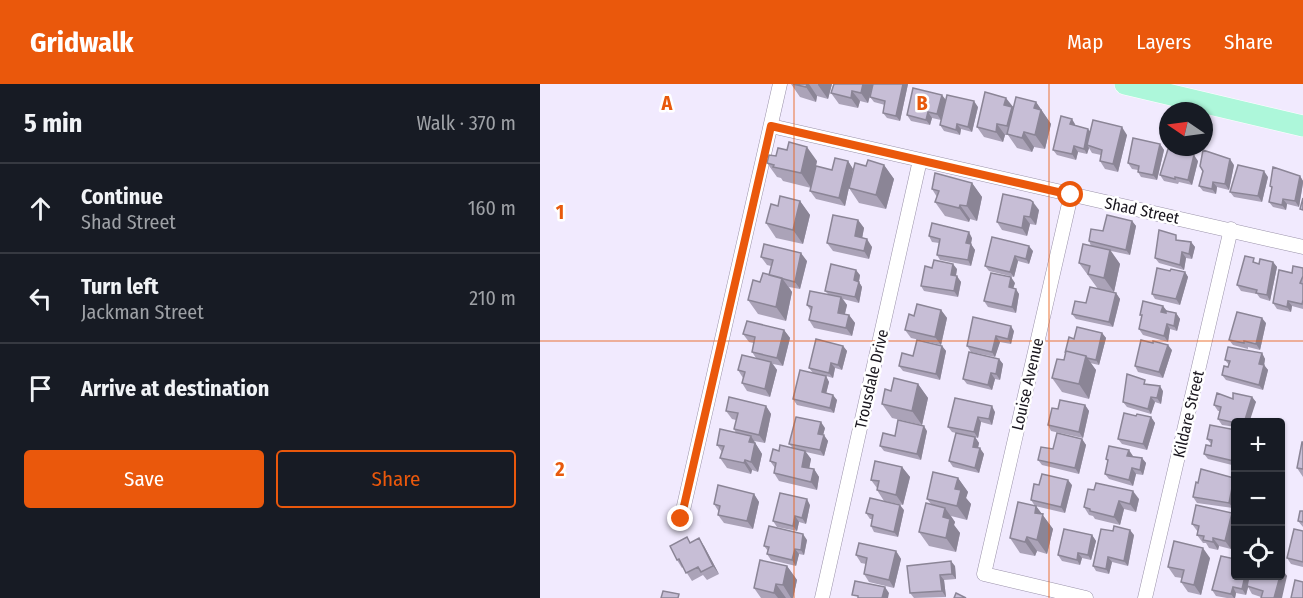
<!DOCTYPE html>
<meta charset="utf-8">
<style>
body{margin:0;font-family:"Fira Sans Condensed",sans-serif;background:#20242c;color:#f1f3f6}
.controls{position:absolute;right:18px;bottom:18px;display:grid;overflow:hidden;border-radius:6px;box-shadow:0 2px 4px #0004}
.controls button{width:54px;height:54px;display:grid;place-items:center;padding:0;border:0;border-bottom:2px solid #363941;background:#171b24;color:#f1f3f6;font:30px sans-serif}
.compass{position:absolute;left:619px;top:18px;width:54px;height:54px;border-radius:50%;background:#171b24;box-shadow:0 2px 4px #0004;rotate:283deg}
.stop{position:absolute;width:18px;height:18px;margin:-14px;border:4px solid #ea580c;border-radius:50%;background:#fff}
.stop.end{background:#ea580c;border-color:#fff;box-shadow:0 2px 6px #0008}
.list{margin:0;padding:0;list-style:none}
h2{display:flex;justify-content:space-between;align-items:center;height:78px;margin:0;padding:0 24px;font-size:26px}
h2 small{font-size:20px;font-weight:400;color:#9ea1a6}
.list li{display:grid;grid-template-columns:39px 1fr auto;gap:18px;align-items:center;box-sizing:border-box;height:90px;padding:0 24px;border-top:2px solid #363941}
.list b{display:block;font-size:22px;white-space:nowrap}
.list p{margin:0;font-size:20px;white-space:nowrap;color:#9ea1a6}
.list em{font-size:20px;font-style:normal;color:#9ea1a6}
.actions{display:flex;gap:12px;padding:18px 24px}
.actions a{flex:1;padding:14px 0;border:2px solid #ea580c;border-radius:6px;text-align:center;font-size:21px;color:#ea580c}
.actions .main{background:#ea580c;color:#fff}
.icon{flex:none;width:33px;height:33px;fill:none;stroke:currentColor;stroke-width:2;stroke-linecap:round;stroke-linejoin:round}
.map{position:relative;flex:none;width:763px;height:514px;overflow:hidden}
header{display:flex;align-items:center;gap:36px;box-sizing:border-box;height:84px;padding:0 30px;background:#ea580c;color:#fff}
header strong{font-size:28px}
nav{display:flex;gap:33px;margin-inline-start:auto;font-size:21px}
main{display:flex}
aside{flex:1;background:#171b24}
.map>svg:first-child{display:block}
</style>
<header>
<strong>Gridwalk</strong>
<nav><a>Map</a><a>Layers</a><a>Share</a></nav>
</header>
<main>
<aside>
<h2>5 min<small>Walk · 370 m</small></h2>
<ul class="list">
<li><svg class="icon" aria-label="ahead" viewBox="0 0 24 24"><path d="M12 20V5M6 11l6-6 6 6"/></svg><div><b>Continue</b><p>Shad Street</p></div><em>160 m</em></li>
<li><svg class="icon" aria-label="left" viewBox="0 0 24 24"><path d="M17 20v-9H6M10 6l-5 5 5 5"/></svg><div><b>Turn left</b><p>Jackman Street</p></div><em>210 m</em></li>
<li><svg class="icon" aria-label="arrive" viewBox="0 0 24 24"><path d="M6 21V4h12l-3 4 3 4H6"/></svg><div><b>Arrive at destination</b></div></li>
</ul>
<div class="actions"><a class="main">Save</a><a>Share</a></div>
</aside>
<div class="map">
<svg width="763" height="514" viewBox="0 0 763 514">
<rect width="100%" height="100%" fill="#f1eafe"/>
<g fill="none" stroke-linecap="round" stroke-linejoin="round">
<defs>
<path id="street" d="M231 42 763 163
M531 111 444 490 546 514
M141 435 240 0
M282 514 380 76
M605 514 691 145"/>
<path id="primary" d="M585 0 763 42"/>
</defs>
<use href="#street" stroke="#9a92a9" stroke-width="15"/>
<use href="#primary" stroke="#fff" stroke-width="22"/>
<use href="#street" stroke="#fff" stroke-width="14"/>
<use href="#primary" stroke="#adf7da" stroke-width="21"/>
</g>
<path fill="#aba3b8" d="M251 0H292L288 15 277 12 276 18 260 13Z
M333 0 328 19 320 17 318 24 299 20 291 9Z
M333 0H368L360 37 347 34 343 29 345 21 334 18 330 13Z
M402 11 401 36 392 34 390 41 371 37 367 31Z
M496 18 511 40 505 65 494 63 492 68 477 64 468 51H465L463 58 444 53 437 43Z
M438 23 432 48 421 45 420 51 404 47 400 41Z
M535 40V42L550 47 587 51 578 88 565 85 560 77 561 71 552 69 549 64 547 70 538 68 536 76 517 71 513 66Z
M620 60 624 66 617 96 601 93 598 88V86L592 85 588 79Z
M236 72 277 77 271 104 243 97 241 94 237 93 227 79Z
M308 77 313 85 305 122 276 115 270 107 292 86Z
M658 77 652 101 639 98 638 100 624 97 620 91Z
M344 81 354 95 346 125 319 119 309 104 326 82Z
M694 81 689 106 677 103 676 110 663 107 659 102Z
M760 92 763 97V99L759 123 747 120 746 126 733 123 729 118 732 105 730 102Z
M728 93 722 118 694 113 690 108Z
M432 99 442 113 437 137 430 135 429 138 405 132 395 118 397 113 392 105Z
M260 117 270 131 263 160 236 154 226 139 238 122Z
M499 126 496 141 490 140 487 152 462 146 457 138Z
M318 136 324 144 322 154 332 163 329 175 293 167 287 159Z
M592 137 596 142 590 171 571 167 580 180 574 208 558 205 539 179 551 162 549 157 563 147Z
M389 152 432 154 431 160 435 166 431 182 400 176 397 171 399 159 392 158Z
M452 153 493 167 489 180 478 177 474 193 449 187 445 182Z
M640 156 651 158 655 163 652 175 646 174 644 186 619 179 615 174Z
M221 173 267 177 260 205 249 203 252 208 246 237 218 230 208 216 220 198 229 191 231 182 227 181Z
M733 178 737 183 730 217 720 214 717 210 701 207 697 201 718 179Z
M392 184 417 185 416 192 421 198 418 213 384 207 381 202Z
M763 184V225L752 222 751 228 737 225 733 219 752 189Z
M630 187 645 188 648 193 640 221 615 215 612 210Z
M320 191 319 198 322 203 319 219 303 215 307 221 305 230 309 231 315 239 312 252 274 244 269 236 271 227 267 221 288 210 285 207Z
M475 199 473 204 479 210 476 229 448 223 444 217Z
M576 209 580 215 573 243 536 235 532 230 546 219Z
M401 226 407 234 401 261 371 254 365 246 374 232Z
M626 227 636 229 640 235 637 247 630 245 628 258 603 251 599 245 602 233 600 231Z
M726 239 720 266 708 263V265L693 261 689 256Z
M244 246 250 254 243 282 233 280 237 286 230 313 207 307 202 299 203 294 198 286 216 274 212 268 214 259 209 258 203 250Z
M474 247 471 260 460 258 455 273 431 268 427 262Z
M562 249 566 254 559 281 550 279 556 286 549 315 522 308 512 294 524 276 534 255Z
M303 262 307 267 302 286 295 284 293 294 286 292 289 298 286 309 297 316 294 329 257 321 253 315 273 289 269 284Z
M402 262 406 267 400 296 363 287 359 282 373 272Z
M632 266 623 294 598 288 595 282Z
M722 269 725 275 724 281 728 286 723 306 686 296 682 291 689 281 685 276Z
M459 275 463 280 460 296 455 295 452 306 427 300 423 295Z
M378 300 388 314 382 341 352 334 342 320 351 307Z
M623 307 621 320 615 318 611 330 587 323 583 318Z
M712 313 716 318 696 339V343L682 341 678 335 680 327H678L674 321 693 315Z
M415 314 455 328 452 341 441 338 438 354 427 351 435 353 439 359 438 364 444 370 439 389 413 383 409 377 416 349 412 348 408 343Z
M545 321 549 327 543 354 511 347 508 341 518 325Z
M226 322 231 330 225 359 214 357 222 370 218 388 212 386 211 390 187 384 180 374 182 368 177 361 196 349 194 345 196 336 192 335 186 327Z
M611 333 615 339 607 366 582 360 578 355Z
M285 344 283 351 288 357 284 372 266 368 271 375 269 384 274 385 279 393 277 406 239 397 234 389 235 384 230 377 239 367 252 363 249 360Z
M696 346V382L668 375 664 370 671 360 667 355Z
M387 347 381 376 344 367 340 362 355 352Z
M542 355 546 361 539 390 502 381 498 376 513 365Z
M763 358V393L757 384Z
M593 372 592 373 602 374 606 379 603 391 596 390 593 402 569 395 565 390 568 378 566 375Z
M362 383 370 393 363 421 344 417 337 406V404L331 396Z
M418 394 428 408 426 414 431 420 427 436 411 432 415 438 414 441 420 449 416 468 389 462 379 448 391 420 387 415Z
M694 394 696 395V412L693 424 657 419 653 413 658 399Z
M499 401H532L525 429 495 422 491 416Z
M548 405 599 415 596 428 584 425 580 441 555 435 553 432 549 431 544 423Z
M214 410 219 418 213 445 184 439 178 431 179 428 174 420Z
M270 421 266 440 259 438 257 447 237 443 233 437Z
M496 422 513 445 507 470 497 467 495 472 480 469 470 454Z
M364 426 358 453 334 448 331 442 332 435H330L326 429Z
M763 427V443L758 437Z
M692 429 696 435V445L691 465 679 462 678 466 669 464 666 459H663L657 451 658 448 652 440Z
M763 447V483L751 480 747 474Z
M552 451 556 457 551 476 542 474 540 481 522 477 518 471Z
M594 451 588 482 572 478 569 490 556 487 553 482Z
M147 453 150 458 164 462 179 490 167 496 163 491 152 497 143 483 142 484 137 476Z
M267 456 264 471 259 470 256 482 231 476 227 470 228 467 224 462Z
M356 467 361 475 354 504 329 498 324 490 326 480 321 479 316 471Z
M670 474 661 511 648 508 641 498 642 494 635 493 628 483Z
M695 475 696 492 741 484 747 492 721 513 712 510 708 503 706 511 696 509 695 514H687L676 512 672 506Z
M247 482 257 496 253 514H221L214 504Z
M415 482 416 495 404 496 406 513 374 514 370 509Z"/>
<path fill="#8b8596" d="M267 0H269L277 12 276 18 266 3Z
M278 0H292L288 15 278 1Z
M323 0H333L328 19 321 9Z
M363 0H368L360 37 356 32Z
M312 7 320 17 318 24 311 14Z
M402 11 406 16 401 36 397 30Z
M466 14 474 24 473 51 467 42 464 21Z
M434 17 438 23 432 48 428 43Z
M496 18 511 40 505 65 495 51 494 24Z
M388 28 392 34 390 41 386 36Z
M532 35 535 40 534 46 530 40Z
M417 40 421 45 420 51 416 46Z
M457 40 465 51 463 58 456 48Z
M582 43 587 51 578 88 573 80Z
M548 45 552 50 547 61 549 64 547 70 544 65Z
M484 48 494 63 492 68 482 54Z
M620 60 624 66 617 96 613 91Z
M534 62 538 68 536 76 532 70Z
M267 63 277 77 271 104 261 89Z
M654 71 658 77 652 101 648 96Z
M690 75 694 81 689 106 685 100Z
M308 77 313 85 305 122 299 114Z
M344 81 354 95 346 125 336 111Z
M724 87 728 93 722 118 718 112Z
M760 92 763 97V99L759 123 755 117Z
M673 98 677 103 676 110 672 105Z
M432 99 442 113 437 137 427 122Z
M743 115 747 120 746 126 742 121Z
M260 117 270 131 263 160 253 146Z
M493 118 499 126 496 141 490 133Z
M420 121 430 135 429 138 419 124Z
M484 132 490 140 487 152 482 144Z
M318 136 324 144 321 160 315 152Z
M592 137 596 142 590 171 586 166Z
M429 148 432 154 430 164 426 159Z
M327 155 332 163 329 175 324 167Z
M651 158 655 163 652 175 649 170Z
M431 160 435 166 431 182 428 176Z
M489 162 493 167 489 180 486 175Z
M570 166 580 180 574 208 564 194Z
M642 168 646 174 644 186 640 181Z
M261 169 267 177 260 205 255 198Z
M475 172 478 177 474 193 470 188Z
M733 178 737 183 730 217 727 211Z
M413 180 417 185 415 196 411 191Z
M316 186 320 191 318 202 314 196Z
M645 188 648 193 640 221 636 215Z
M417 192 421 198 418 213 414 207Z
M471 193 475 199 472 208 469 203Z
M242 194 252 208 246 237 236 223Z
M319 198 322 203 319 219 315 213Z
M476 205 479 210 476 229 472 223Z
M576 209 580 215 573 243 569 238Z
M301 213 307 221 303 237 298 229Z
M748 217 752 222 751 228 747 223Z
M623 222 627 227 625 233 621 228Z
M401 226 407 234 401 261 395 253Z
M636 229 640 235 637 247 634 242Z
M309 231 315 239 312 252 306 244Z
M722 234 726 239 720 266 716 260Z
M627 240 630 245 628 258 624 252Z
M471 242 474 247 471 260 468 255Z
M244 246 250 254 243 282 237 274Z
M562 249 566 254 559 281 556 276Z
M456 252 460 258 455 273 452 268Z
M628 261 632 266 623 294 619 288Z
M303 262 307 267 302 286 298 281Z
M402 262 406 267 400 296 396 290Z
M722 269 725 275 724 281 728 286 723 306 719 301V280Z
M546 272 556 286 549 315 539 300Z
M459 275 463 280 460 296 456 290Z
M231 278 237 286 230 313 225 305Z
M291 279 295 284 293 294 289 289Z
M451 289 455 295 452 306 448 301Z
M286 292 289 298 285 314 282 308Z
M378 300 388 314 382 341 372 327Z
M620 302 623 307 621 320 617 314Z
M293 311 297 316 294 329 290 324Z
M611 313 615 318 611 330 608 325Z
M712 313 716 318 709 339H704Z
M545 321 549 327 543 354 539 348Z
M226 322 231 330 225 359 219 351Z
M452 322 455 328 452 341 449 335Z
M438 333 441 338 438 354 434 348Z
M611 333 615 339 607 366 603 360Z
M281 338 285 344 282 355 278 350Z
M384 342 387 347 381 376 377 370Z
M284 351 288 357 284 372 280 366Z
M211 352 222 370 218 388 211 378 209 358Z
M435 353 439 359 437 368 433 363Z
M542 355 546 361 539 390 535 384Z
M440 364 444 370 439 389 435 384Z
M589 366 593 372 591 378 587 372Z
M265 367 271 375 268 391 262 383Z
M602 374 606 379 603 391 600 386Z
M205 376 212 386 211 390 204 379Z
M362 383 370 393 363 421 356 411Z
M592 384 596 390 593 402 589 396Z
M274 385 279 393 277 406 271 398Z
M418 394 428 408 426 414 431 420 427 436 417 422 415 405Z
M694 394 696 395V412L693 424 689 419Z
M528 396 532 401 525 429 521 423Z
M593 407 599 415 596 428 590 420Z
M214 410 219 418 213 445 207 437Z
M267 415 270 421 266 440 262 434Z
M579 417 584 425 580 441 574 433Z
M360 421 364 426 358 453 354 448Z
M496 422 513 445 507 470 497 456 495 429Z
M405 424 415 438 414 441 420 449 416 468 406 454 403 433Z
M692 429 696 435V445L691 465 685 457Z
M255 432 259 438 257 447 253 442Z
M590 446 594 451 588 482 584 477Z
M263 450 267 456 264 471 261 466Z
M552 451 556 457 551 476 548 471Z
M487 453 497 467 495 472 485 458Z
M159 454 164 462 179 490 173 482Z
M673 454 679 462 678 466 673 458Z
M663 464 670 474 661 511 654 501Z
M255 465 259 470 256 482 252 476Z
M356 467 361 475 354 504 349 496Z
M538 469 542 474 540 481 537 476Z
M568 473 572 478 569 490 566 485Z
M411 477 415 482 416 495 412 490Z
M247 482 257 496 253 514H251L243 501Z
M741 484 747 492 742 514H734L740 492H741Z
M400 491 404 496 406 513 402 507Z
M705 492H711L706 511 702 505Z
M236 500 246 514H238L234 509Z
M345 503 349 509 348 514H342Z
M693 503 696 509 695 514H694L691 510Z"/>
<path fill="#c7bed6" stroke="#8b8596" stroke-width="1.5" d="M253 0H267L266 3Z
M294 0H323L321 9 312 7 311 14 291 9Z
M333 0H363L356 32 343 29 345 17 330 13Z
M373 4 402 11 397 30 388 28 386 36 367 31Z
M445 8 466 14 464 21 472 23 467 42 457 40 456 48 437 43Z
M407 11 434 17 428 43 417 40 416 46 400 41Z
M476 13 496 18 494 24 501 26 495 51 484 48 482 54 467 50Z
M521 32 532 35 530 40 548 45 544 65 534 62 532 70 513 66Z
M553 36 582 43 573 80 560 77 562 66 547 61Z
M593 54 620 60 613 91 598 88 599 82 588 79Z
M249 58 267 63 261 89 233 83 234 81 227 79 229 71 236 72 238 64 247 66Z
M628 65 654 71 648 96 635 93V95L620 91Z
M663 66 690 75 685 100 673 98 672 105 659 102 663 87 660 82Z
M295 74 308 77 299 114 270 107 276 82 292 86Z
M328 76 344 81 336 111 309 104 315 79 326 82Z
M698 81 724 87 718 112 690 108Z
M733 83 760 92 755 117 743 115 742 121 729 118 732 103 730 102Z
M395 89 432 99 427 122 420 121 419 124 395 118 399 107 392 105Z
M463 110 490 116 493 118 490 133 484 132 482 144 457 138Z
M240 112 260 117 253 146 226 139 231 120 238 122Z
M763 114V126L760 125Z
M293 131 318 136 315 152 327 155 324 167 287 159Z
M567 131 592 137 586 166 549 157 551 145 563 147Z
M392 139 429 148 426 159 431 160 428 176 397 171 400 155 389 152Z
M619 146 636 151V156L651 158 649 170 642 168 640 181 615 174Z
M452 153 489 162 486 175 475 172 470 188 445 182Z
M224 160 261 169 255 198 229 191 233 176 221 173Z
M543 160 570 166 564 194 548 190 550 182 539 179Z
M705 172 714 174 713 178 719 180 720 175 733 178 727 211 716 209 717 206 697 201Z
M394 176 413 180 411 191 417 192 414 207 381 202 385 182 392 184Z
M291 180 316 186 314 196 319 198 315 213 285 207Z
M753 182 763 184V192L760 199 763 200V216L762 220 748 217 747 223 733 219 739 186 752 189Z
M617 184 630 187 631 185 645 188 636 215 612 210Z
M223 189 242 194 236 223 208 216 213 196 220 198Z
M451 189 471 193 469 203 476 205 472 223 444 217Z
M550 203 576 209 569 238 532 230 535 217 546 219Z
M270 207 301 213 298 229 309 231 306 244 269 236 272 223 267 221Z
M603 217 623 222 621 228 626 229V227L636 229 634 242 627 240 624 252 599 245 602 231H600Z
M377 220 401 226 395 253 365 246 369 230 374 232Z
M697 228 722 234 716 260 704 257V259L689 256Z
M433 233 471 242 468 255 456 252 452 268 427 262Z
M207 237 244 246 237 274 212 268 215 253 203 250Z
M537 243 562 249 556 276 547 274 546 272 526 267 525 269 529 253 534 255Z
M276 255 303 262 298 281 291 279 289 289 269 284Z
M377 256 402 262 396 290 359 282 362 269 373 272Z
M601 256 613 259V257L628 261 619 288 595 282Z
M688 263 722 269 719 280 724 281 719 301 682 291 684 282 688 283 690 277 685 276Z
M526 267 546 272 539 300 512 294 517 275 524 276Z
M429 268 459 275 456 290 451 289 448 301 423 295Z
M202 271 231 278 225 305 202 299 205 288 198 286Z
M260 286 286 292 282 308 293 311 290 324 253 315Z
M587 290 605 296 604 300 620 302 617 314 611 313 608 325 583 318Z
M354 294 378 300 372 327 342 320 345 305 351 307Z
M677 309 693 315V309L712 313 704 339H696L678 335 681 323 674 321Z
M189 313 226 322 219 351 194 345 198 329 186 327Z
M415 314 452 322 449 335 438 333 434 348 408 343Z
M520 316 545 321 539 348 508 341 512 324 518 325Z
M584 329 596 332 597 330 611 333 603 360 578 355Z
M256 333 281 338 278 350 284 351 280 366 249 360Z
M358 336 384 342 377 370 340 362 343 349 355 352Z
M670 341 696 346V370L694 377 664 370 666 361 671 362 672 356 667 355Z
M180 345 211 352 209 358 215 359 211 378 205 376 204 379 180 374 184 362 177 361Z
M416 349 435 353 433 363 440 364 435 384 409 377Z
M517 349 542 355 535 384 498 376 501 363 513 365Z
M762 358H763V385L757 384Z
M240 361 265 367 262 383 274 385 271 398 234 389 236 379 230 377 233 365 239 367Z
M569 362 589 366 587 372 602 374 600 386 592 384 589 396 565 390 568 376 566 375Z
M335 377 362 383 356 411 337 406 339 397 331 396Z
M661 385 694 394 689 419 653 413 656 398 658 399Z
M393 388 418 394 415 405 421 406 417 422 387 415Z
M502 390 528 396 521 423 491 416 494 400 499 401Z
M556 399 593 407 590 420 579 417 574 433 550 427V425L544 423 548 405 554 406Z
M178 401 214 410 207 437 178 431 180 422 174 420Z
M240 409 267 415 262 434 255 432 253 442 233 437Z
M330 414 360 421 354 448 331 442 333 431 326 429Z
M478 418 496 422 495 429 503 430 497 456 487 453 485 458 470 454Z
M386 419 405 424 403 433 410 435 406 454 379 448Z
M656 421 692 429 685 457 673 454V458L663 456 664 452 657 451 659 442 652 440Z
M760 427H763V438L758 437Z
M229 442 263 450 261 466 255 465 252 476 227 470 229 463 224 462Z
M574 442 590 446 584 477 568 473 566 485 553 482 561 445 573 447Z
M524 445 552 451 548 471 538 469 537 476 518 471Z
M754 445 763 447V478L747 474Z
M147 453 150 459 159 454 173 482 161 488 158 483 146 489 139 475 137 476 130 462Z
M634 457 663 464 654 501 641 498 644 486 628 483Z
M319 459 356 467 349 496 324 490 327 474 316 471Z
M681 472 695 475 693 483H696V492H705L702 505 693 503 691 510 672 506Z
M220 476 247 482 243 501 236 500 234 509 214 504Z
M411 477 412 490 400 491 402 507 370 509 367 482Z
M709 492H740L734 514H721L723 507 707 502Z
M755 496 763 498V514H751Z
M315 497 345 503 342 514H318V512L312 511Z
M123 507 139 510 138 514H121Z
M416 509 426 514H414Z"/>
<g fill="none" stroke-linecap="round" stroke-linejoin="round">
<path stroke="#ea580c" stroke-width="8" d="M141 435 231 42 531 111"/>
</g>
<path fill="none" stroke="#e8590c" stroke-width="1.5" stroke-opacity="0.55" d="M254 0V514M509 0V514M0 257H763"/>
<g text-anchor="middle" stroke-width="5" stroke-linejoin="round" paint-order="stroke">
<g font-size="16" fill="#19161e" stroke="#fff">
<text transform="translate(602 126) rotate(12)" y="6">Shad Street</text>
<text transform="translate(331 295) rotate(-77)" y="6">Trousdale Drive</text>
<text transform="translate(487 300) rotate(-77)" y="6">Louise Avenue</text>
<text transform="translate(648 330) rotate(-77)" y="6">Kildare Street</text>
</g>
</g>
<g font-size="20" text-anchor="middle" font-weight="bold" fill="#e8590c" stroke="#fff" stroke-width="5" stroke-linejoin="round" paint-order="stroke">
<text x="127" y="26">A</text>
<text x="382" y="26">B</text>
<text x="20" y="135">1</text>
<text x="20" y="392">2</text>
</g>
</svg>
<div class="controls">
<button>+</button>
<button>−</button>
<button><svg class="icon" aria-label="locate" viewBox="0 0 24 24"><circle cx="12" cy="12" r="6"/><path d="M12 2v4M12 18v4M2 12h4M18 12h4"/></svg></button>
</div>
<svg class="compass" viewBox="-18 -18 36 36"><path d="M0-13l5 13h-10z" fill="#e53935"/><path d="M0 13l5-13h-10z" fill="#9ea1a6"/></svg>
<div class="stop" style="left:531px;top:111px"></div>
<div class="stop end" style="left:141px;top:435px"></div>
</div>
</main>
